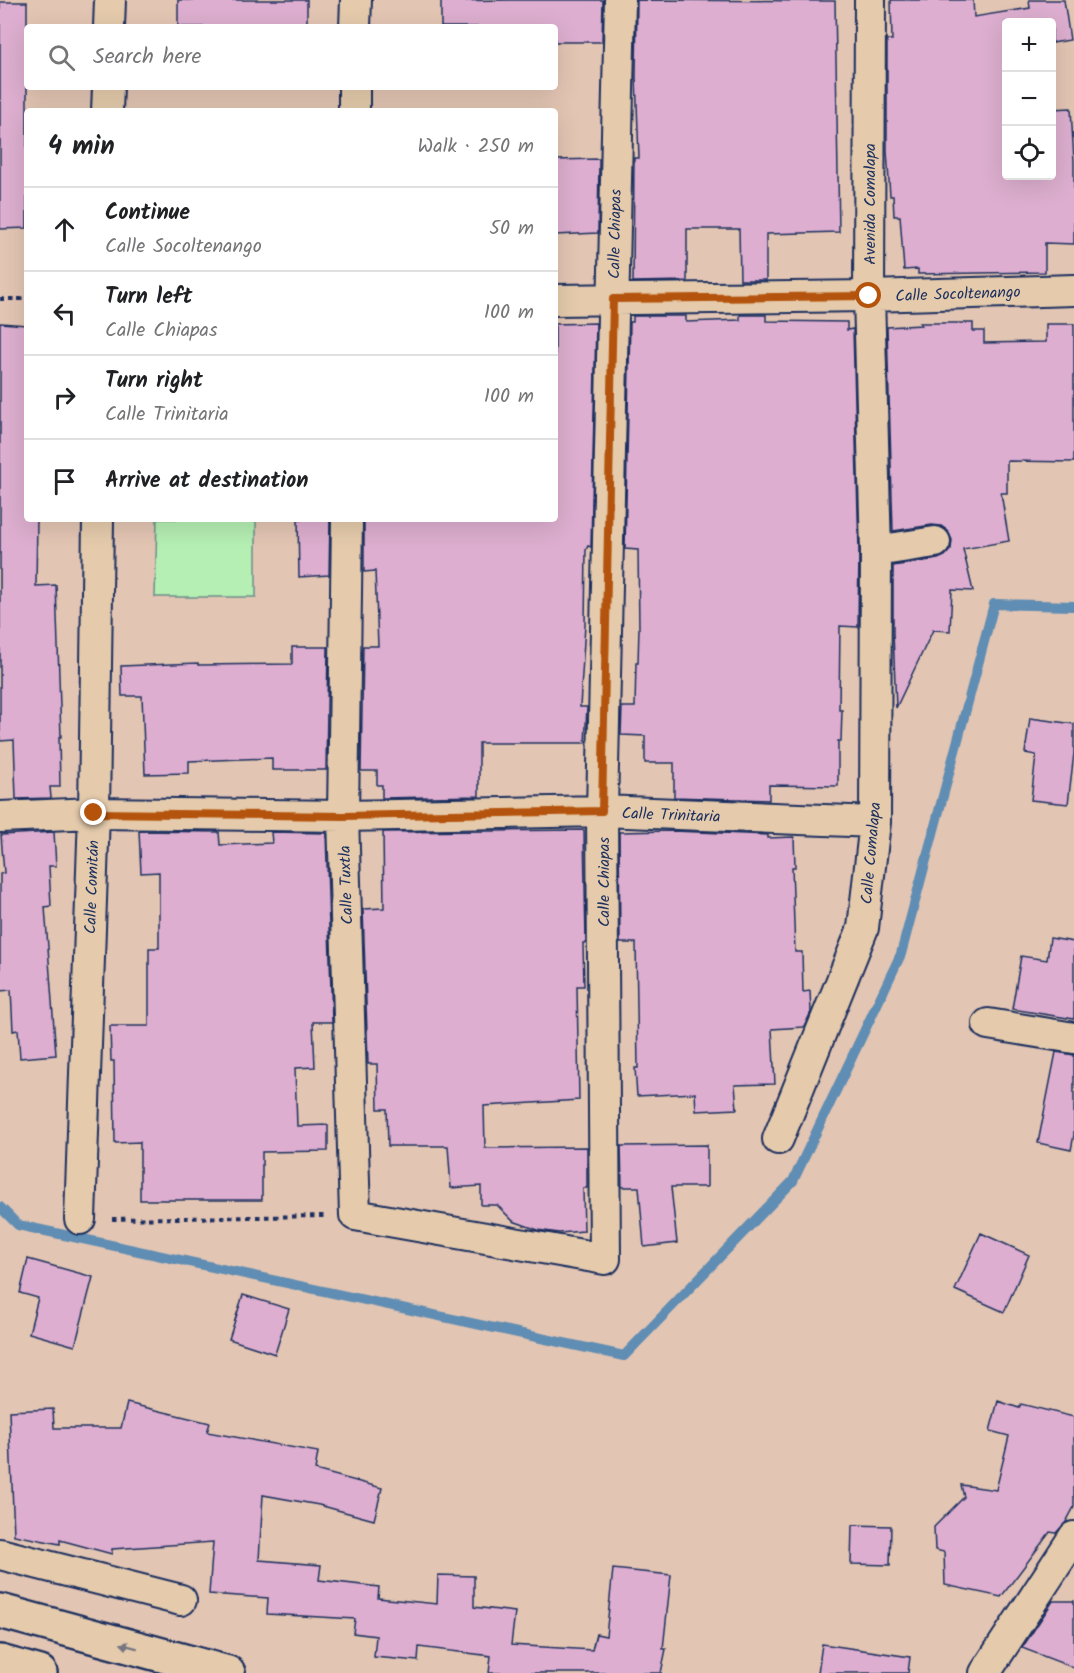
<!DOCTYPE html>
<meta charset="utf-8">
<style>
body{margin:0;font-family:Kalam,sans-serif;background:#f6f6f6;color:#202124}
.controls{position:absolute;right:18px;top:18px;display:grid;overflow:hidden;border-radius:6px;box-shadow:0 6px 24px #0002}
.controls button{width:54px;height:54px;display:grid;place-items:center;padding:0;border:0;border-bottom:2px solid #e0e0e0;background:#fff;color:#202124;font:30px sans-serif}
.stop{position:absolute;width:18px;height:18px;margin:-14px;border:4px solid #b45309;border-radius:50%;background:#fff}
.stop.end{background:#b45309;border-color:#fff;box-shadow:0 2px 6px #0008}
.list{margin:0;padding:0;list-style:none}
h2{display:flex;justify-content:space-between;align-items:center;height:78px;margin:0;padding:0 24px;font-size:26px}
h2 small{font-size:20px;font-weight:400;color:#757577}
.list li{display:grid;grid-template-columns:39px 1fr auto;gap:18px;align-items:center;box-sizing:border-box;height:84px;padding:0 24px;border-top:2px solid #e0e0e0}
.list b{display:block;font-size:22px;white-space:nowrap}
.list p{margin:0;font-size:20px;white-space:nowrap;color:#757577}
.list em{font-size:20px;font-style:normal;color:#757577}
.icon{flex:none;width:33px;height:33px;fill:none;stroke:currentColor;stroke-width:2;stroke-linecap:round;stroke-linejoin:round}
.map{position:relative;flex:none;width:1074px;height:1673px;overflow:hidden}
.search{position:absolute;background:#fff;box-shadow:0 6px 24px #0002;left:24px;top:24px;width:534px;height:66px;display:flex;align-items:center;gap:15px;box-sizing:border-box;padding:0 21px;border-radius:6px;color:#757577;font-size:22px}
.panel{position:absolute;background:#fff;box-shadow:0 6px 24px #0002;left:24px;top:108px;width:534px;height:414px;border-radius:6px}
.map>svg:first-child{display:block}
</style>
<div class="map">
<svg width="1074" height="1673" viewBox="0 0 1074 1673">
<rect width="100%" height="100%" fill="#e3c5b3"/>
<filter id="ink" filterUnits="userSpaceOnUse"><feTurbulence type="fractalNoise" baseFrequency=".0167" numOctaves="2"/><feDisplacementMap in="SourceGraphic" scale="12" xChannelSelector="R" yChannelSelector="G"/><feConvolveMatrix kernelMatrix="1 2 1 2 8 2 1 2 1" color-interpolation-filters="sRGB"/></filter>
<g filter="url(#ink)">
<path fill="#b5efb3" stroke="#688f88" stroke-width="1.5" d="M157 519H256V597H155Z"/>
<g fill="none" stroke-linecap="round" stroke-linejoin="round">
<path stroke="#5e8db3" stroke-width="10" d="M0 1207 18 1225 624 1356 793 1181 901 954 994 604 1074 606"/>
</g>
<path fill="#ddaecf" stroke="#1b2f5e" stroke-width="1.5" d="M178 0H307V27H178Z
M509 0H603L602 42H555V27H441V1Z
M637 0 835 1 839 232 766 234V280H740L739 229H687V281L633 282 634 158H639L636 77Z
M891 0H973L974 17 1030 8 1029 0H1064L1070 40 1052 43V22H1006V176H1052V109L1071 108 1074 162V244L1045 243V272L918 274V269L904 270 900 216H894L893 196H890L887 151V40H892Z
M0 2H27V228L0 229Z
M599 159 598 233 555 235V160Z
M740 315H766V321L847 322V330L853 329 859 551 858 627 840 626 839 710H842L841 741H838V786L769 785V800L674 797V763H645V736L621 735 622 707H635L636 663H638L639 628 638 550 625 549 630 322H633V316H686V322L740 320Z
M0 323 27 325V519H37L36 586 56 585 61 737H59L60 787H50L51 798 16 799 14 740 0 741Z
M596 323 591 547 588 546 586 550 585 625 580 707H587L585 743H479V796L382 798V785H377V771H361L363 646H378L375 571 364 572V519H555V324Z
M920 323H973V331H984V343L1046 342V324H1074V462L1007 461V493H1001L1009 541 963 549 973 591 952 590 950 631 933 630 896 708 893 633V566L938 559 945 556 951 549 952 540 948 531 941 526 932 525 893 531 887 327 921 325Z
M298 519H330L329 575 299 577Z
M292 647H328L326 770H272V758L189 761V773L145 774 142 696H122L121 666 198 663V665L292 664Z
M1030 718 1074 724V753L1068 804 1031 800 1036 755 1025 753Z
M584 830 586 943H583L584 986H577L579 1100 484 1106 485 1148 587 1147V1188H583L584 1231 559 1233 538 1230 513 1221 497 1205H481V1186L451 1188 448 1146H388L387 1109H378L377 1064H368L363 909 384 908 383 832Z
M139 831 219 832 220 845 272 843 271 832 326 833 332 1022H313L315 1067 295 1068 297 1126 328 1125V1151L262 1152V1200H140V1142L115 1143 114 1061H111L110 1026H149V948H159V872L141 873Z
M674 831 768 835V838L794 837 795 867H792L795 952H802L803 992 810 991 811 1012 804 1027 772 1029 775 1084 735 1085 737 1109 696 1111 695 1093 637 1096 635 1068H638L636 943H620L619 832Z
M54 832 56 866H49L51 906 45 907 56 1055 20 1058 18 1030 13 1031 11 990 0 991V874L4 873 1 835Z
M1050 938 1074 942V1019L1012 1009 1021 956 1047 960Z
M1056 1052 1074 1055V1135L1071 1150 1038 1143Z
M707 1145V1187H671L677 1243 644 1247 639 1187H622L621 1146Z
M981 1233 1029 1255 1004 1312 955 1290Z
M28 1259 93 1277 75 1346 29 1333 38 1298 20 1293Z
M243 1295 289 1309 275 1354 229 1339Z
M998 1401 1019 1408 1021 1404 1074 1417V1507L1066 1522 1056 1533 1050 1532 1001 1597 945 1585 944 1552 935 1550 934 1527 964 1497 961 1485 996 1490 1009 1436 990 1431Z
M127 1403 210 1423 207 1432 318 1452 315 1470 382 1488 374 1520 319 1505 263 1495 259 1560 321 1565 319 1580 379 1587 378 1598 437 1604 438 1575 474 1576V1607L515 1612 511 1645 592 1650 596 1634 606 1636 613 1569 671 1575 663 1649H666L661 1673H489L491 1656 419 1647 418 1661 374 1657 376 1636 353 1633 355 1619 267 1614 268 1598 209 1594 213 1542 112 1549V1554L60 1540V1544L14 1535 9 1411 53 1409 54 1428H121Z
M852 1525 891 1526 890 1565 851 1564Z
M1053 1601H1074V1668L1022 1648Z
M822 1644 910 1657 908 1673H818Z"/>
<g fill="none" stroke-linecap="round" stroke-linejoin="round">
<defs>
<path id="minor" d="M109 27 110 0
M355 27 356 0
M107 111 108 87
M354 111V87
M555 300 869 296 1074 290
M347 519 343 816 355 1215 605 1259 602 811 620 0
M876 551 935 542
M0 817 94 813 343 816 602 811 875 822
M988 1024 1074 1038
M778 1139 863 928 875 822 876 551 869 296 870 0
M80 1219 94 813 98 519
M0 1554 181 1600
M985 1673 1074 1537"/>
<path id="secondary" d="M0 1611 228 1673
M0 1662 40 1673"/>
</defs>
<use href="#minor" stroke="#1b2f5e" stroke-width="34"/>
<use href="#secondary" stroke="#1b2f5e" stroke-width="38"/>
<path stroke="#1b2f5e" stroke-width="4" stroke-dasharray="4.5 4.5" stroke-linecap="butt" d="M0 299H27
M112 1219 324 1216"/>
<use href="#minor" stroke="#e5cbac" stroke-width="30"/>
<use href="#secondary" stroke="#e5cbac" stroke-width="33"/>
</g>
<defs><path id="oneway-solid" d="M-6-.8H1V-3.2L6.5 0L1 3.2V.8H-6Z" transform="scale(1.5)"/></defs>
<use fill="#767581" href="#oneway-solid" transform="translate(129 1646) rotate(-165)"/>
</g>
<g fill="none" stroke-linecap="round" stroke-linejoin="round" filter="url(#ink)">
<path stroke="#b45309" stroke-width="8" d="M94 813 343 816 602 811 613 299 869 296"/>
</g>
<g text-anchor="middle" stroke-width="6" stroke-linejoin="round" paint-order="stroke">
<g font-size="16" fill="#1b2f5e" stroke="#e5cbac">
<text transform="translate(869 204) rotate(-90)" y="6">Avenida Comalapa</text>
<text transform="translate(614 234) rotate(-89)" y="6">Calle Chiapas</text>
<text transform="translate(958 293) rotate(-2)" y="6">Calle Socoltenango</text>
<text transform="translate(671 814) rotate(2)" y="6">Calle Trinitaria</text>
<text transform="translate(870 853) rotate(-85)" y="6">Calle Comalapa</text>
<text transform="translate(603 882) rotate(-90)" y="6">Calle Chiapas</text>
<text transform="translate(345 885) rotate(-92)" y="6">Calle Tuxtla</text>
<text transform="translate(91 887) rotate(-88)" y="6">Calle Comitán</text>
</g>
</g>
</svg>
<div class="controls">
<button>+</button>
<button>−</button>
<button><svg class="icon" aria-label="locate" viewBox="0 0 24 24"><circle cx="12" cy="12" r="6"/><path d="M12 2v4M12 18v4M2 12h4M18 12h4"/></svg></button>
</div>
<div class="stop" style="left:869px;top:296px"></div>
<div class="stop end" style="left:94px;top:813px"></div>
<div class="search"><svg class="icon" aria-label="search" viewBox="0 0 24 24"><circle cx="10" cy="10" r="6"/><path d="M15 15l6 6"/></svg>Search here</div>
<section class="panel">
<h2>4 min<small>Walk · 250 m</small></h2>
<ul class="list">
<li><svg class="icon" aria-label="ahead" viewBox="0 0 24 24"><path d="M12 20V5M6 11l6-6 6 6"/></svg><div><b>Continue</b><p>Calle Socoltenango</p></div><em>50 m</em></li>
<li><svg class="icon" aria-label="left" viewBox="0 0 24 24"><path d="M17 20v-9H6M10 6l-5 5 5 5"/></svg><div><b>Turn left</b><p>Calle Chiapas</p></div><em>100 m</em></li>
<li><svg class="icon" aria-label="right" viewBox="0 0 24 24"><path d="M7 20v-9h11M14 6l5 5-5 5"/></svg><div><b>Turn right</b><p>Calle Trinitaria</p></div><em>100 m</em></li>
<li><svg class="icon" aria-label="arrive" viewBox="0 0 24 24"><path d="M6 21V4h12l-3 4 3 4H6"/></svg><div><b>Arrive at destination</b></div></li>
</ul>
</section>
</div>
